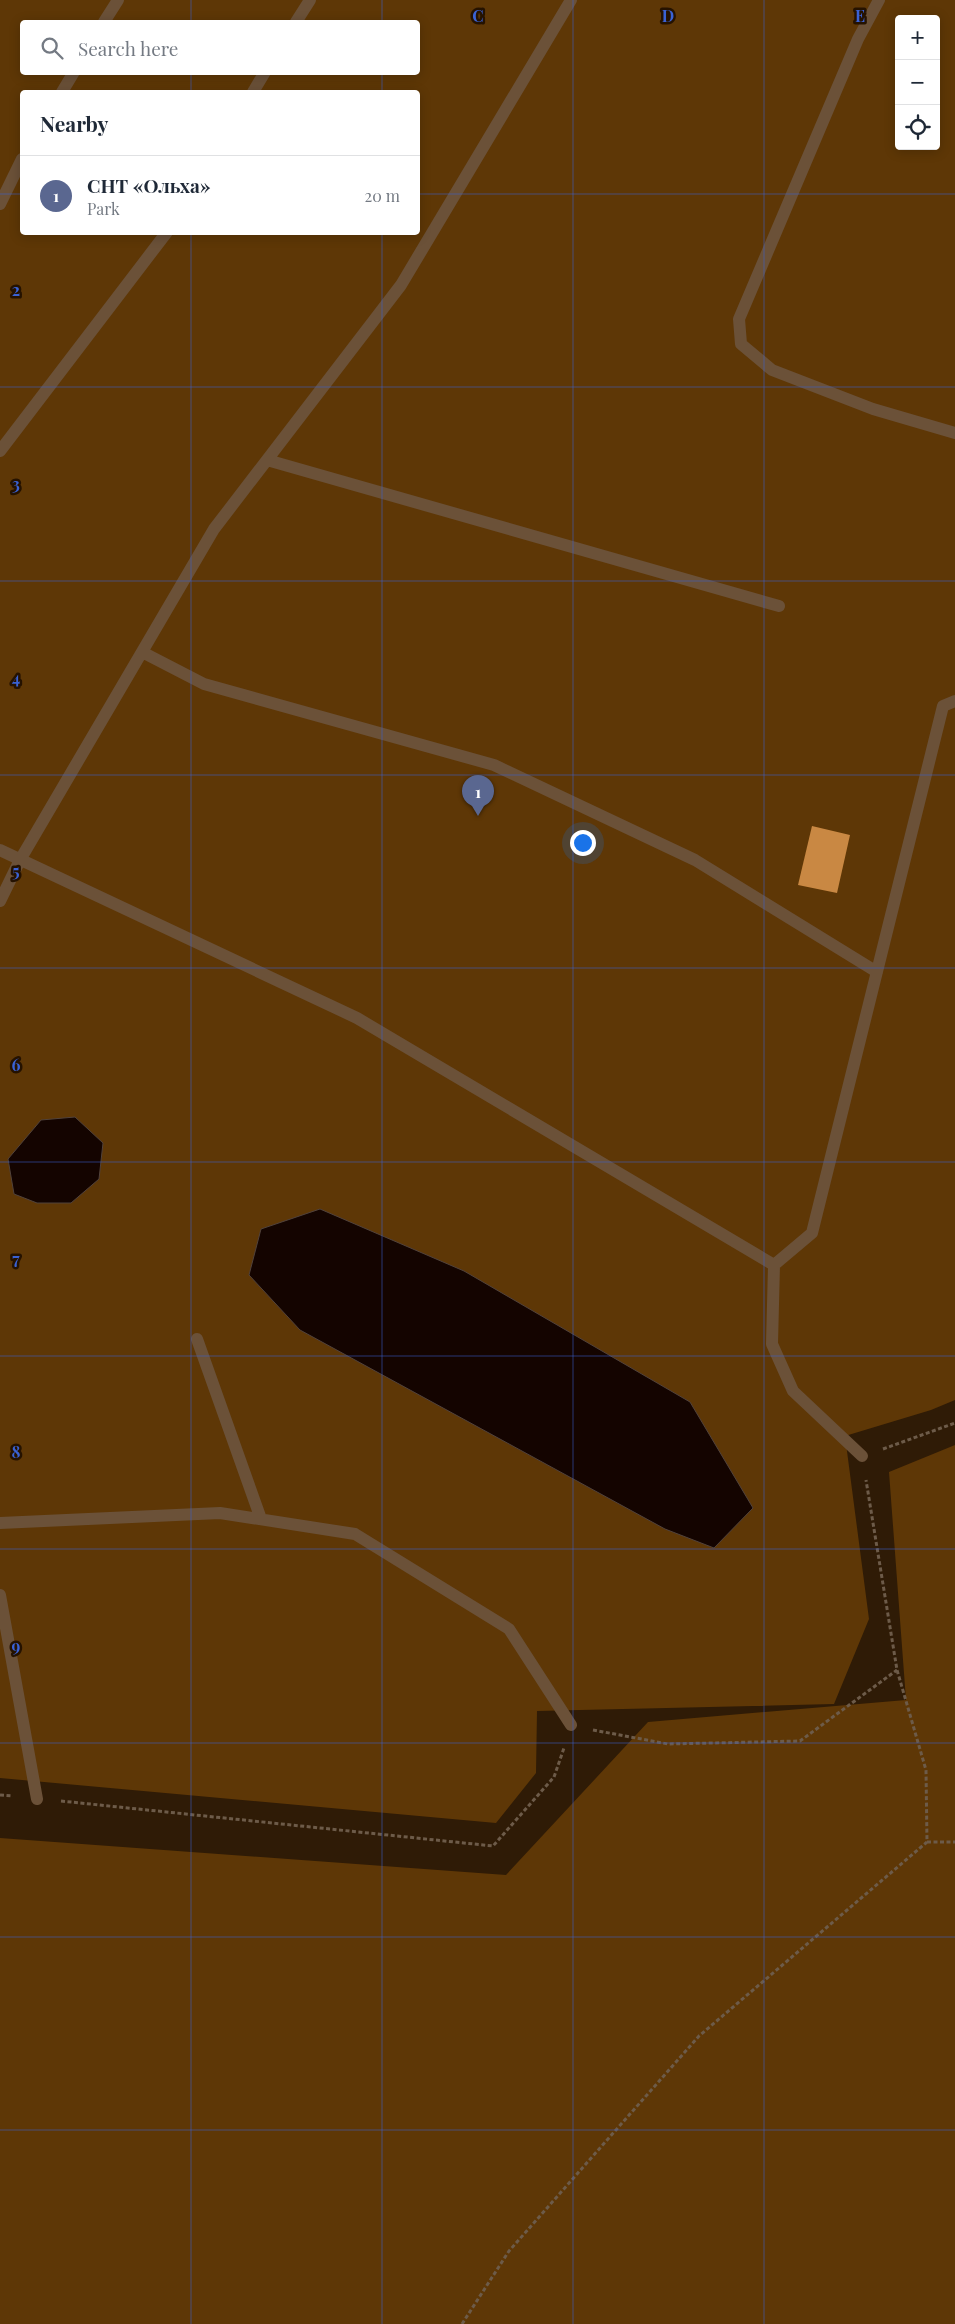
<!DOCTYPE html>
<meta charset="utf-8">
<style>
body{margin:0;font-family:"Playfair Display",serif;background:#f6f6f7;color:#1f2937}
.controls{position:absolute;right:15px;top:15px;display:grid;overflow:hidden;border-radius:5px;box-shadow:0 2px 12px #0003}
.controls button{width:45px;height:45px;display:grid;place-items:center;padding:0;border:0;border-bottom:1px solid #e0e1e3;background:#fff;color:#1f2937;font:25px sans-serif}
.you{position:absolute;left:582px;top:842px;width:18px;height:18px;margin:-12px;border:4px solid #fff;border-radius:50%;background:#1a73e8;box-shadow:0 0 0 8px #1a73e833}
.badge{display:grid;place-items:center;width:32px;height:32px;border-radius:50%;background:#5a6790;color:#fff;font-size:16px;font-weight:700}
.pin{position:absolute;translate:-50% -41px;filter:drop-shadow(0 1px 2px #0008)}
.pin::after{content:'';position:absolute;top:26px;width:18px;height:15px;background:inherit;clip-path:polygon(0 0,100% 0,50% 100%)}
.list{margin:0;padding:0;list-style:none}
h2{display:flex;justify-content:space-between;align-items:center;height:65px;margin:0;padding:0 20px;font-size:21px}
h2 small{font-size:16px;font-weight:400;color:#747a83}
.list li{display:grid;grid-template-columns:32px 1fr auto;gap:15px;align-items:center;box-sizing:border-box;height:80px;padding:0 20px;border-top:1px solid #e0e1e3}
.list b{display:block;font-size:19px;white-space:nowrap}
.list p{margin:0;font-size:16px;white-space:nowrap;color:#747a83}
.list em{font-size:16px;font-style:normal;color:#747a83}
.icon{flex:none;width:28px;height:28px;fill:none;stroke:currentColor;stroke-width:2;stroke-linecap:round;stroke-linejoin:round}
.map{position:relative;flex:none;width:955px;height:2324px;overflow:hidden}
.search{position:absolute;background:#fff;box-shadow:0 2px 12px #0003;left:20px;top:20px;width:400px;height:55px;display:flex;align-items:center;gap:12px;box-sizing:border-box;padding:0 18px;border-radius:5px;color:#747a83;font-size:19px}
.panel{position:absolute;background:#fff;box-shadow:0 2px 12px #0003;left:20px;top:90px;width:400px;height:145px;border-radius:5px}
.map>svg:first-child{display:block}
</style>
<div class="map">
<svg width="955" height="2324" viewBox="0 0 955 2324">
<rect width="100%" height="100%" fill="#2f1b06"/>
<path fill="#5e3706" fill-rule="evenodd" d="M0 0H955V1400L931 1410 845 1436 869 1619 834 1704 537 1711 536 1773 496 1823 0 1778ZM899 19H936V146H899ZM22 22H418V72H22ZM22 92H418V232H22Z
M955 1445V2324H0V1838L506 1875 648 1722 906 1700 889 1472Z"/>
<path fill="#140400" stroke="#51423b" d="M75 1117 103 1143 99 1179 71 1203H37L14 1194 8 1159 41 1120Z
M320 1209 464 1271 690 1402 753 1508 714 1548 665 1529 300 1330 249 1275 261 1229Z"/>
<path fill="#c98843" d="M812 826 850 835 837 893 798 885Z"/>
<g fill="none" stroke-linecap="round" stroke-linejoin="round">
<path stroke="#6d5b49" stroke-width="3" stroke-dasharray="4 2.5" stroke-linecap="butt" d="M883 1449 955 1423
M593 1730 668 1744 800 1741 897 1670
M0 1795 13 1796
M61 1801 493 1846 554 1777 564 1748
M927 1842H955
M462 2324 509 2251 699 2036 927 1842 926 1770 897 1670 866 1480"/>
<path stroke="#6b5138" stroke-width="12" d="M879 0 858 39 739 319 741 344 772 370 873 409 955 433
M104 22 118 0
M296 22 310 0
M62 92 74 72
M253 92 265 72
M0 204 22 159
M0 451 167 232
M267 460 779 606
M142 652 204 684 494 765 695 860 877 972
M0 850 357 1018 774 1265
M0 901 20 860 214 529 401 285 571 0
M197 1339 261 1519
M862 1456 793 1391 772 1344 774 1265 812 1233 943 706 955 701
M0 1523 220 1513 355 1534 509 1629 571 1725
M0 1595 37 1799"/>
</g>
<path fill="none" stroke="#3a62d5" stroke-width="1" stroke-opacity="0.55" d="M191 0V22M382 0V22M573 0V2324M764 0V2324M191 72V92M382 72V92M0 194H22M418 194H955M191 232V2324M382 232V2324M0 387H955M0 581H955M0 775H955M0 968H955M0 1162H955M0 1356H955M0 1549H955M0 1743H955M0 1937H955M0 2130H955"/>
<g font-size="16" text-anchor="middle" font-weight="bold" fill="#3a62d5" stroke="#251200" stroke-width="5" stroke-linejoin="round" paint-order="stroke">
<text x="478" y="22">C</text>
<text x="668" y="22">D</text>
<text x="860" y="22">E</text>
<text x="16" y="296">2</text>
<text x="16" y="490">3</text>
<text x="16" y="684">4</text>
<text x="16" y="877">5</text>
<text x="16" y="1071">6</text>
<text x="16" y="1265">7</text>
<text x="16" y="1458">8</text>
<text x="16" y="1652">9</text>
</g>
</svg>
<div class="controls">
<button>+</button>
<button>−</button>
<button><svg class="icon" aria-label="locate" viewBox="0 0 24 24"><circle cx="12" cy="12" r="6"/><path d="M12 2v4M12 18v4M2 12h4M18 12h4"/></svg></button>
</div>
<div class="you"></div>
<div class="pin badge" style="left:478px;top:816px">1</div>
<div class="search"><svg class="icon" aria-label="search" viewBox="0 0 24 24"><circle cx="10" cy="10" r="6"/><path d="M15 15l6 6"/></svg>Search here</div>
<section class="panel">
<h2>Nearby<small></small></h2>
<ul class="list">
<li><span class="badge">1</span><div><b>СНТ «Ольха»</b><p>Park</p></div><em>20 m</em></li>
</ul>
</section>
</div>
